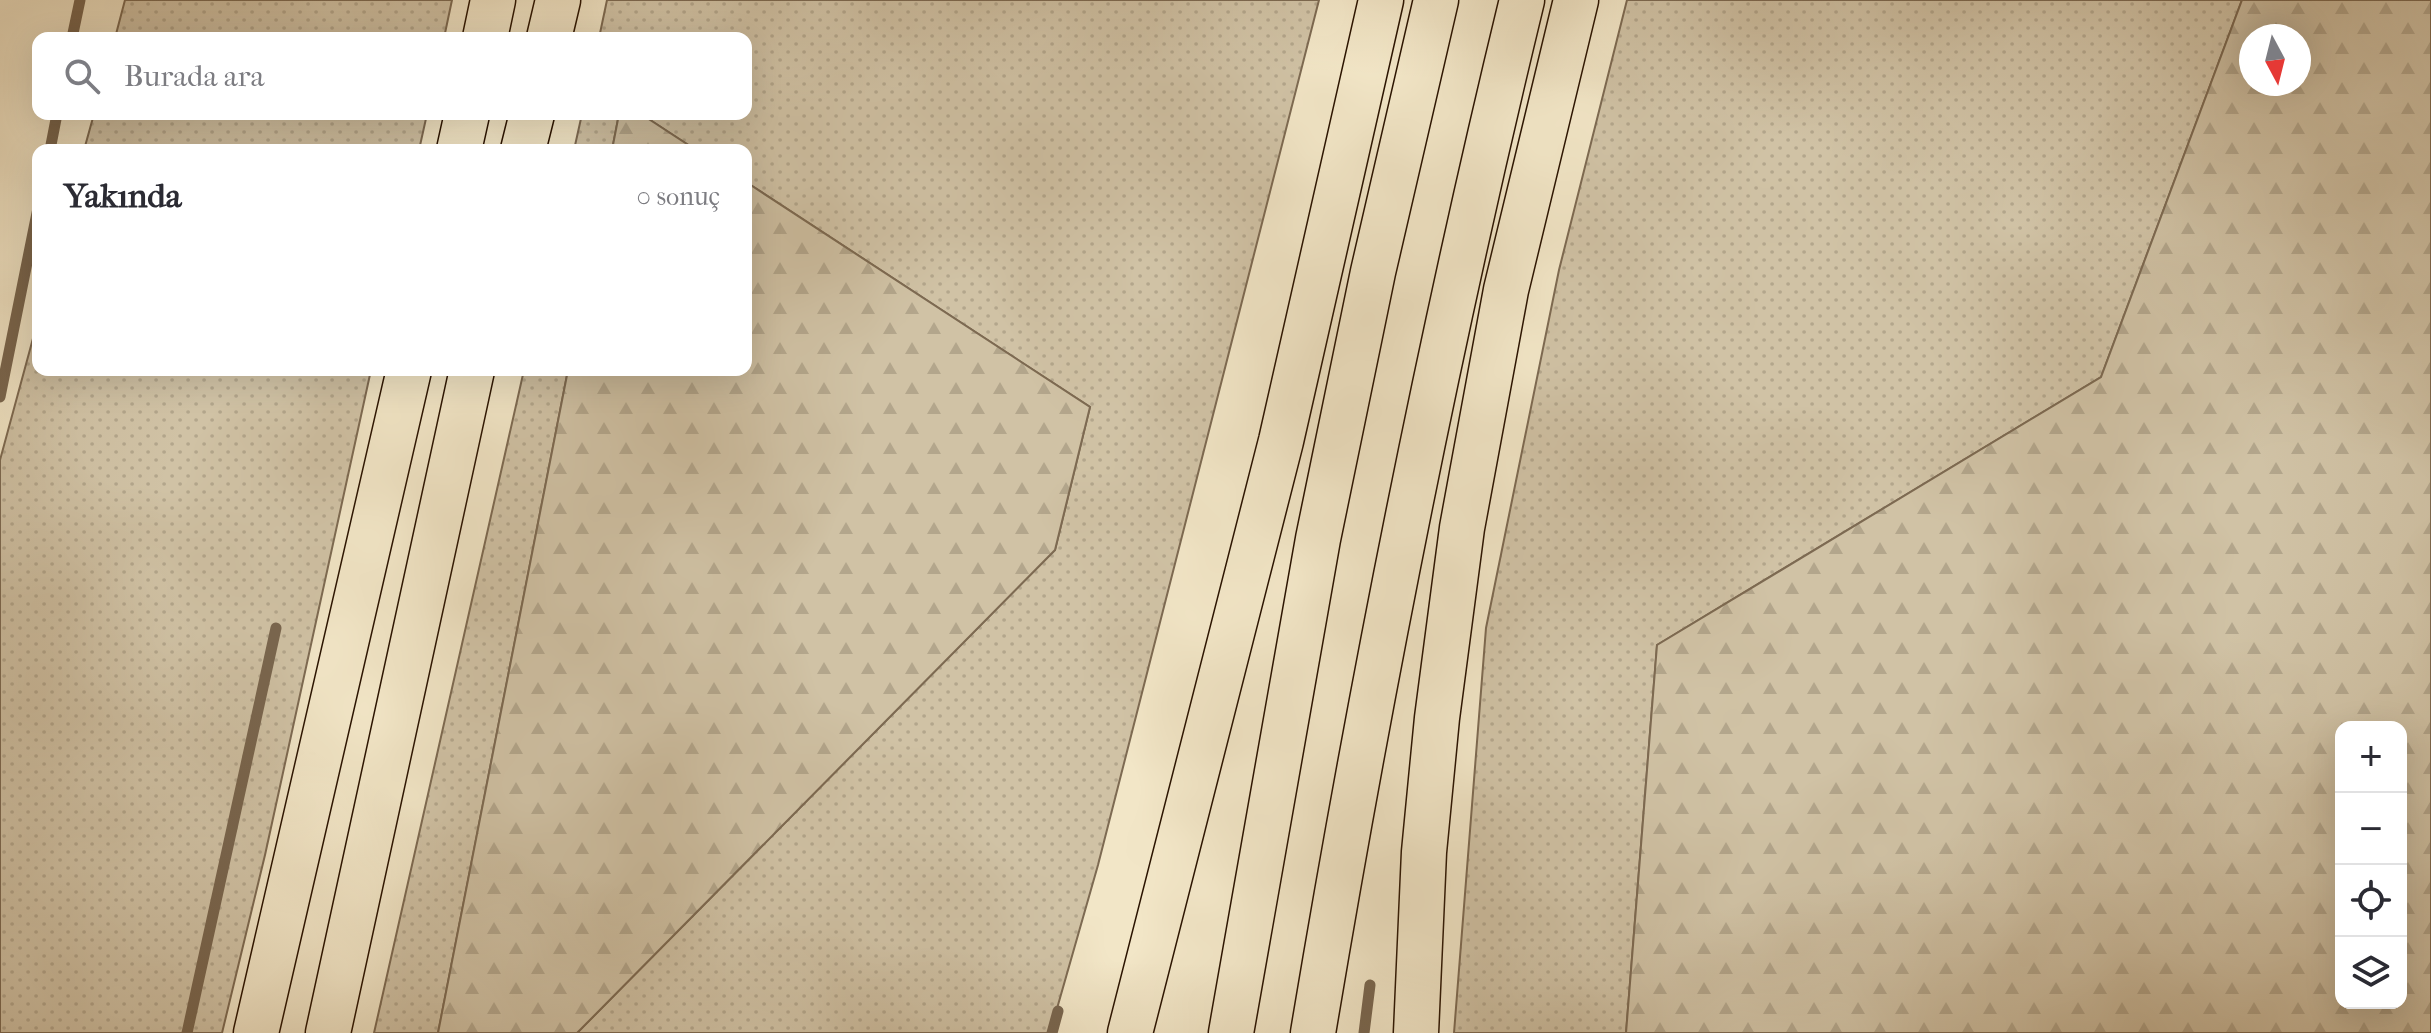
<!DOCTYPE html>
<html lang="tr">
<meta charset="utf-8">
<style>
body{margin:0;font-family:"IM FELL French Canon",serif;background:#f7f7f7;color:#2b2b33}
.controls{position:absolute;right:24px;bottom:24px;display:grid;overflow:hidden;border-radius:16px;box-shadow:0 8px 32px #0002}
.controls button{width:72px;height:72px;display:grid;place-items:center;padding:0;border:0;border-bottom:2px solid #e1e1e2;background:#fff;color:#2b2b33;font:40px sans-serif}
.compass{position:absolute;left:2239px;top:24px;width:72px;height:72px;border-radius:50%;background:#fff;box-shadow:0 8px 32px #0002;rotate:173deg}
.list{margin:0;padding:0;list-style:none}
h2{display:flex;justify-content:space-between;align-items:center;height:104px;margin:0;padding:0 32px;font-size:34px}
h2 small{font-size:26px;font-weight:400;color:#7c7c81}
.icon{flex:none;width:44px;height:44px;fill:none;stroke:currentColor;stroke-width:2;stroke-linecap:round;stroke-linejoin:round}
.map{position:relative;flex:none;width:2431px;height:1033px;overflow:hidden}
.search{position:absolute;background:#fff;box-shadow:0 8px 32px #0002;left:32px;top:32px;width:720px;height:88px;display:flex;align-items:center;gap:20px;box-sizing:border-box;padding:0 28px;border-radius:16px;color:#7c7c81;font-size:30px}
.panel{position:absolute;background:#fff;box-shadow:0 8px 32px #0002;left:32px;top:144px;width:720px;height:232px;border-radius:16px}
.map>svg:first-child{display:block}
</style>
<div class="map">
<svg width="2431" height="1033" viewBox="0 0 2431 1033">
<defs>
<pattern id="grass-dots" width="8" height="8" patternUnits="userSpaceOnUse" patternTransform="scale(2)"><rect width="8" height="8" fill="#d0c2a5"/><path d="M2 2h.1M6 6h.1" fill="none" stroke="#b3a68c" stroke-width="1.8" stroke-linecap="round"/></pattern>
<pattern id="forest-firs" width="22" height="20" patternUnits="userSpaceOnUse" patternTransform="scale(2)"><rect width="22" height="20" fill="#d0c2a5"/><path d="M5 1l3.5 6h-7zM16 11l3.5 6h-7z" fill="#b3a68c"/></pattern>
</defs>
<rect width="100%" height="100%" fill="#f2e6c7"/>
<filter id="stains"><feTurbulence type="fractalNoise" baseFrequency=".0025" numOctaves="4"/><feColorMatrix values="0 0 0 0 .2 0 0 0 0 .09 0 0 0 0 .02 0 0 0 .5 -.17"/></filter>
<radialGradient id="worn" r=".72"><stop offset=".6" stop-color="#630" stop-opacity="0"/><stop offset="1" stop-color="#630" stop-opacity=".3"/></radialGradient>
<path fill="url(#grass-dots)" stroke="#7d6a52" stroke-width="2" d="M125 0H452L444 38H115Z
M607 0H1319L1098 865 1050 1033H577L1055 550 1090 407 746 182V150H696L641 114H746V38H599Z
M1627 0H2242L2101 377 1657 645 1626 1033H1454L1486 628 1559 270Z
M94 114H427L419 150H84Z
M582 114H619L612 150H574Z
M38 320V370H371L265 855 222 1033H0V460Z
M524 370H568L438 1033H374Z"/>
<path fill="url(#forest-firs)" stroke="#7d6a52" stroke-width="2" fill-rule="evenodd" d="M2242 0H2431V1033H1626L1657 645 2101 377ZM2299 36V84H2251V36ZM2341 727H2401V1003H2341Z
M619 114H641L696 150H612Z
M746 182 1090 407 1055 550 577 1033H438L568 370H746Z"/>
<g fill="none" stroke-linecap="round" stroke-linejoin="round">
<path stroke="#79664f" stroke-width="11" d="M72 38 80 0
M50 150 57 114
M0 397 38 208
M187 1033 276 628
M1052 1033 1058 1011
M1364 1033 1370 985"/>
<defs>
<path id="major" d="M485 38 493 0
M549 38 558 0
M459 150 467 114
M523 150 532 114
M256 1033 409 370
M328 1033 472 370"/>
<path id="highway" d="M1130 1033 1281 441 1381 0
M1231 1033 1318 539 1373 272 1436 0
M1313 1033C1371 686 1439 342 1522 0
M1416 1033 1424 852 1437 718 1462 528 1506 290 1576 0"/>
</defs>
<use href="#major" stroke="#2a1300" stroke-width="47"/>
<use href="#highway" stroke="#2a1300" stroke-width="47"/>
<use href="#major" stroke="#f2e6c7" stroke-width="44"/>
<use href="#highway" stroke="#f2e6c7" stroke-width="44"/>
</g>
<rect width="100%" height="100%" filter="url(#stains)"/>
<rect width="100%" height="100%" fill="url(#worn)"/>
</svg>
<div class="controls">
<button>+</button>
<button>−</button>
<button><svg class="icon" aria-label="locate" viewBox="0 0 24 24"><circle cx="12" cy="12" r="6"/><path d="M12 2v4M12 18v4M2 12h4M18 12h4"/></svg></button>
<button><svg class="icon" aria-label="layers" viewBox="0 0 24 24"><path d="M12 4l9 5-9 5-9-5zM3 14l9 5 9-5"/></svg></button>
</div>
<svg class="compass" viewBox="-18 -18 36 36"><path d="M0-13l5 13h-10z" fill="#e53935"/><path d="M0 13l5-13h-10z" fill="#7c7c81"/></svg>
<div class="search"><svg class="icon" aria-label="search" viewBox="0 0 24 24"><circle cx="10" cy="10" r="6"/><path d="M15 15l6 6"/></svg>Burada ara</div>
<section class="panel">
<h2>Yakında<small>0 sonuç</small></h2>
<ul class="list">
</ul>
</section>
</div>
